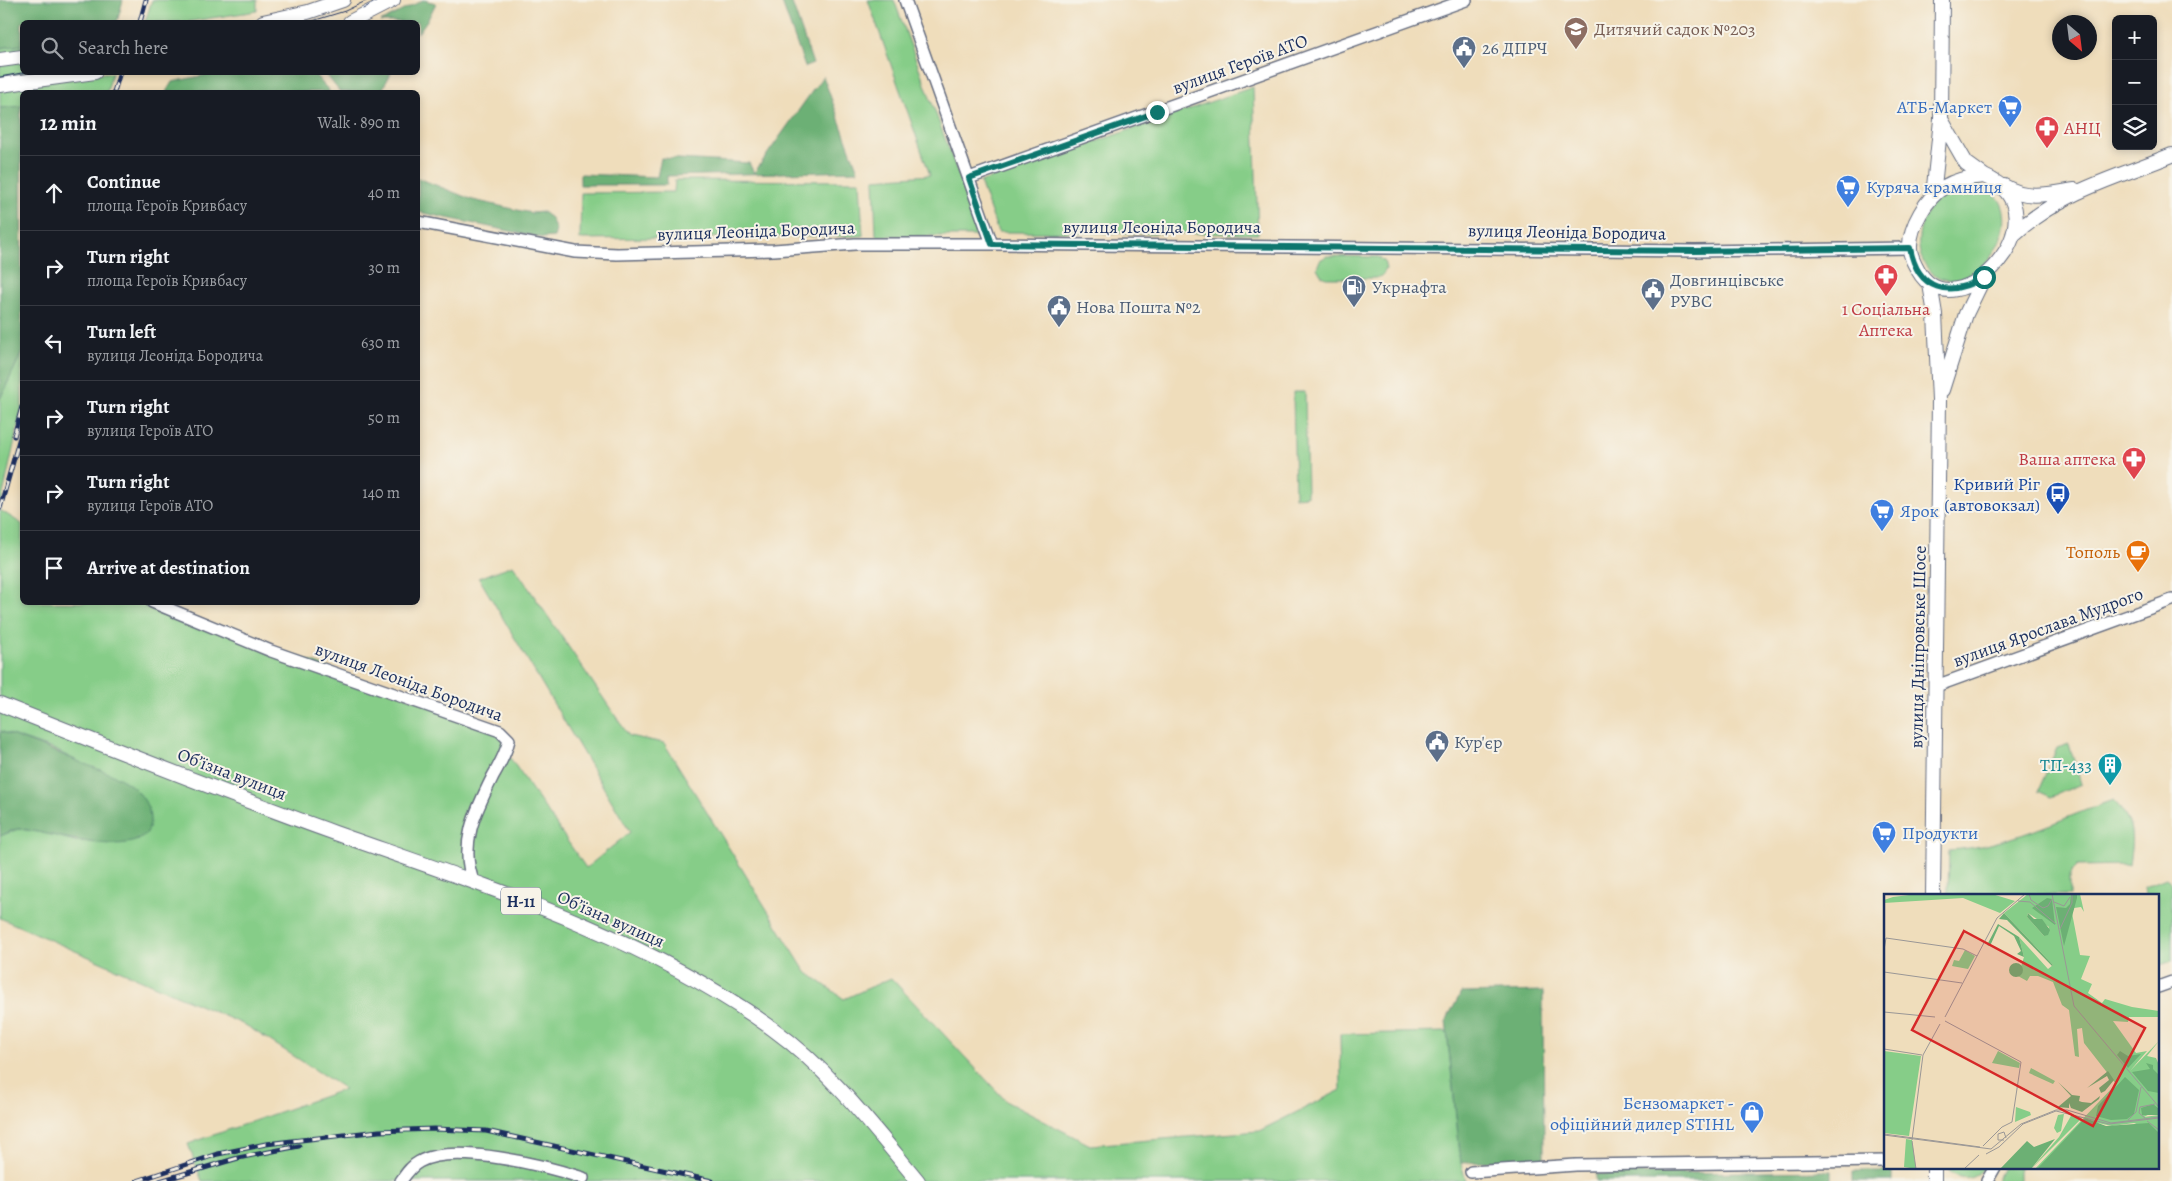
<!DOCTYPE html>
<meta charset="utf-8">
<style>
body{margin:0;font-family:Alegreya,serif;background:#242831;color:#f1f3f6}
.controls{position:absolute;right:15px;top:15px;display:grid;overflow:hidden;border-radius:8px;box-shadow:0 2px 8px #0003}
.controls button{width:45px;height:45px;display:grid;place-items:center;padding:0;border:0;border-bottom:1px solid #363941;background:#171b24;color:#f1f3f6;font:25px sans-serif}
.compass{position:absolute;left:2052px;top:15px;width:45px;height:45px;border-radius:50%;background:#171b24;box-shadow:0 2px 8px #0003;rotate:152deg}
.stop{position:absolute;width:15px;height:15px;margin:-11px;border:4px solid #0f766e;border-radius:50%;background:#fff}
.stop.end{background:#0f766e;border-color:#fff;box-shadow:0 1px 5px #0008}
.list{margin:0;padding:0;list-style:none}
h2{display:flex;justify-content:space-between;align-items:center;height:65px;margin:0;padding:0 20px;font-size:21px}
h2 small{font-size:16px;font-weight:400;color:#9ea1a6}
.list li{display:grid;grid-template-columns:32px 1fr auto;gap:15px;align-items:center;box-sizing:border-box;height:75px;padding:0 20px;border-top:1px solid #363941}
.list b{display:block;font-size:19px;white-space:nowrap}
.list p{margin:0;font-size:16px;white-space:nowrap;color:#9ea1a6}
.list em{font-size:16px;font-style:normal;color:#9ea1a6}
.icon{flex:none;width:28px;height:28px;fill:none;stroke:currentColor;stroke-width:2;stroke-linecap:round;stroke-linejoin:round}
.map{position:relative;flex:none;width:2172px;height:1181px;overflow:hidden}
.search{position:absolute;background:#171b24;box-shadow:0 2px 8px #0003;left:20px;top:20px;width:400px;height:55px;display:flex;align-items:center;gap:12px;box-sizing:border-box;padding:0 18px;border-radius:8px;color:#9ea1a6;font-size:19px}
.panel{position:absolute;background:#171b24;box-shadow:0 2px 8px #0003;left:20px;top:90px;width:400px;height:515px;border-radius:8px}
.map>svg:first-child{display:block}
</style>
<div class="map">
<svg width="2172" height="1181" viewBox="0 0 2172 1181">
<rect width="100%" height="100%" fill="#f7f3e8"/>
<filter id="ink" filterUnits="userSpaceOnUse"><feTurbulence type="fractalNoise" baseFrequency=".02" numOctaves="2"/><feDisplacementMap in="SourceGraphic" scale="10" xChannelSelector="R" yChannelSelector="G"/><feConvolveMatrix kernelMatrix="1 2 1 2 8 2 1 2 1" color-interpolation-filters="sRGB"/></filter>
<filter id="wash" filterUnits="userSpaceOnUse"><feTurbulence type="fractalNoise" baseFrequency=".0096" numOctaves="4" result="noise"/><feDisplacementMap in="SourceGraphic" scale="20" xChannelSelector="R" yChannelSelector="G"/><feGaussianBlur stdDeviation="1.12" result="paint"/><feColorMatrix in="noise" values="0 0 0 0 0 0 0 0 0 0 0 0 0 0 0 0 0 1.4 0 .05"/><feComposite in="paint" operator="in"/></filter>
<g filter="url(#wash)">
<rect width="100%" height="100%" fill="#efddbb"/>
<path fill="#86cd88" stroke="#507e73" d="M152 0H257V11L186 22H145Z
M868 0H894L981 236H876L874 179 930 175Z
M22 45V72L112 73 107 92H22V107L0 108V48Z
M1253 87 1258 234 998 232 980 182Z
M675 180 860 181 863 236 580 239 581 193 674 192Z
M1972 183C2045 199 1979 305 1935 275 1903 252 1923 200 1954 187 1959 185 1967 184 1972 183Z
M1327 256 1378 257 1384 261 1386 269 1382 276 1376 278H1326L1321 275 1317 268 1320 260Z
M22 352V408L0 508V399Z
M1293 392H1305L1307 496 1295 497Z
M0 510 22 524V602L152 603 500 731 506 752 586 868 630 832 479 578 513 565 629 736 664 743 805 971 844 999 891 978 1007 1102 1090 1145 1259 1131 1341 1090 1340 1034 1447 1032 1461 1163 1466 1181H202L188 1144 345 1089 247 1026 0 918V836L18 829 42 832 75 841 122 843 139 840 150 827 81 763 55 750 0 731Z
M2069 744 2081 784 2051 797 2038 791 2057 748Z
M2113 800C2135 822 2133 836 2129 865L2078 866 2070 874V895H1948L1949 850C2007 847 2059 819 2113 800Z
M2166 878 2172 883V961L2158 966V895H2145L2144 887Z
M1946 1167H1984C1976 1181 1954 1181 1946 1167Z
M2003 1167H2019V1181H1996Z"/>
<path fill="#6cb074" stroke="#447069" d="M0 0H123L117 22H22V45L0 48Z
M423 0 436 3 428 19 418 33V22H380Z
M781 0H791L813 64 805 67Z
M220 72 310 73 316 76 330 92H166L172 82Z
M325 73H391L381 92H340Z
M823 76 858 171 667 176V185H580V174L657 177 661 158 749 163 754 173Z
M21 106 22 352 0 399V108Z
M418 178 473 200 531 213 543 212 551 218 556 230 554 237 543 238 418 212Z
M0 731C28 741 55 751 82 763 99 770 119 775 133 787 144 797 151 809 150 823 147 865 44 831 21 829 14 828 6 834 0 836Z
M1543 991 1544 1159 1461 1163 1446 1021 1461 993Z
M1831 1171V1181H1596V1174Z
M1853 1171H1892V1181H1853Z"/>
</g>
<g filter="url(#ink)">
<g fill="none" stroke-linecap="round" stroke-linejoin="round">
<defs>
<path id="minor" d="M905 0 992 244
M969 178 1466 0
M418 222 575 252 617 254 774 250 855 244H992L1695 251 1910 248
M152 602 271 651 500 731 509 740C506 753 500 764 493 776 476 810 458 845 474 883
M1936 686 2172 600
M2158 987 2172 982
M1471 1172 1576 1165 1886 1161
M401 1181C406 1174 411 1166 419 1162 454 1142 546 1166 583 1178
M1987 1181 1995 1167"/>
<path id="major" d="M263 22 308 12 343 0
M350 22 393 0
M0 60 22 57
M0 85 95 72
M1942 121 1966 163 1984 176
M1984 176C2071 213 1955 338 1918 270 1914 263 1910 256 1910 248 1909 227 1927 197 1944 187 1957 179 1970 177 1984 176Z
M2004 186C2027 200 2049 194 2075 190
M1933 196 1941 120 1942 0
M2013 235C2061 191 2113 179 2172 155
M1930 284 1935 314 1939 400 1933 895
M1942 390 1966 314 1984 277
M0 704C111 748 223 793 335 833 485 886 643 935 773 1029 830 1070 873 1127 918 1181
M1934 1181V1167"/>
</defs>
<use href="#minor" stroke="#656c7f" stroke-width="14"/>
<use href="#major" stroke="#656c7f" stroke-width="16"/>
<use href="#minor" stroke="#fff" stroke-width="11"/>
<use href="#major" stroke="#fff" stroke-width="14"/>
<path stroke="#1b2f5e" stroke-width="1" d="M363 9 378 0
M309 22 345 11 368 0
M0 77 27 72"/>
<defs>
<path id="rail" d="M140 22 146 0
M114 92 120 72
M14 436 22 407
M0 508 22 430
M137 1181 218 1154 266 1144 379 1131 434 1129 486 1131 712 1181
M160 1181 238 1158 299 1146"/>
</defs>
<use href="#rail" stroke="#1b2f5e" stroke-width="5"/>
<use href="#rail" stroke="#f7f3e8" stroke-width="3" stroke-dasharray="9" stroke-linecap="butt"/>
</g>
</g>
<g fill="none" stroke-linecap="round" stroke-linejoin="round" filter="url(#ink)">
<path stroke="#0f766e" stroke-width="6" d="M1157 112 969 178 992 244 1695 251 1910 248C1918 291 1949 298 1984 277"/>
</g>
<defs>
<symbol id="school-pin" viewBox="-11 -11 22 30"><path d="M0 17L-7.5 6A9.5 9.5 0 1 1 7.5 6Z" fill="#8d6e63" stroke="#f7f3e8"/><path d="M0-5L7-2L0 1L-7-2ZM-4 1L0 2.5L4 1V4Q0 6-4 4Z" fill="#fff"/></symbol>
<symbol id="civic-pin" viewBox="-11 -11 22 30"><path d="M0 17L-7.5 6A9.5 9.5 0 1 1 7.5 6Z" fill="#5c6f8a" stroke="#f7f3e8"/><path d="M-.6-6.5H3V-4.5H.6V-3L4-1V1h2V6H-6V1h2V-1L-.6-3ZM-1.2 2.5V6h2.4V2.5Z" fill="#fff"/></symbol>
<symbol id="supermarket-pin" viewBox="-11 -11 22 30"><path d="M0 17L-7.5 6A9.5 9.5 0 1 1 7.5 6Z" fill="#3f7fe0" stroke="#f7f3e8"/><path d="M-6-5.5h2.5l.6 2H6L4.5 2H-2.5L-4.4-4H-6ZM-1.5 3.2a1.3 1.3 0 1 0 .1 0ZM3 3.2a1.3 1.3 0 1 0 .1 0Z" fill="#fff"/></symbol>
<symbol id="pharmacy-pin" viewBox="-11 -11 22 30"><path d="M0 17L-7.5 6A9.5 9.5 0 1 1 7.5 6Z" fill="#e0444e" stroke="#f7f3e8"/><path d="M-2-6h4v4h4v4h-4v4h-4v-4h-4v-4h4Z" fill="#fff"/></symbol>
<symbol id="fuel-pin" viewBox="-11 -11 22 30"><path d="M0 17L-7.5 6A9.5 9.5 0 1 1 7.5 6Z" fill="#5c6f8a" stroke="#f7f3e8"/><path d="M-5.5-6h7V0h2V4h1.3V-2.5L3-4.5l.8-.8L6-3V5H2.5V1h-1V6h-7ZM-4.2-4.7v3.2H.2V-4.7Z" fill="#fff"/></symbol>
<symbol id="bus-pin" viewBox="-11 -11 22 30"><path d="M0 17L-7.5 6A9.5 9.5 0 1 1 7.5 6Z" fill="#1a4fb4" stroke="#f7f3e8"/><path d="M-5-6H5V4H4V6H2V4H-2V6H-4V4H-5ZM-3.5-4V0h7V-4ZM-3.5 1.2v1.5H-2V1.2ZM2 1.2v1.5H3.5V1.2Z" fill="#fff"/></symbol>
<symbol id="cafe-pin" viewBox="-11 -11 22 30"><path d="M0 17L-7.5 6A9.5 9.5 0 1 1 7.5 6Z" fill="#e8710a" stroke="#f7f3e8"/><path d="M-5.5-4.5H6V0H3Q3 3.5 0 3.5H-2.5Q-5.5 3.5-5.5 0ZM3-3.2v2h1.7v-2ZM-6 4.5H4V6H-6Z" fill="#fff"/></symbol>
<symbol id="building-pin" viewBox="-11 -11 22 30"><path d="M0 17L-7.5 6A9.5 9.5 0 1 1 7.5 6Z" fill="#0f9aa8" stroke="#f7f3e8"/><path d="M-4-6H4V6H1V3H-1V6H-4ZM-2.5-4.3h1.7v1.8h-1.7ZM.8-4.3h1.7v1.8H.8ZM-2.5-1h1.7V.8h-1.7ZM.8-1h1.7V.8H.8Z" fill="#fff"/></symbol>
<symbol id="shop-pin" viewBox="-11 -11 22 30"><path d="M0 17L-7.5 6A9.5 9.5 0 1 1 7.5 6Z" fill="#3f7fe0" stroke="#f7f3e8"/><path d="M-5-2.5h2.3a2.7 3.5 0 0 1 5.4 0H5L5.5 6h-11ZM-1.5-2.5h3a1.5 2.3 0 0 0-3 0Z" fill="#fff"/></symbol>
</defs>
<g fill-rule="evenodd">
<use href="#school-pin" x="1562" y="15" width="28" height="38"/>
<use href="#civic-pin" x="1450" y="34" width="28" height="38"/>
<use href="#supermarket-pin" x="1996" y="93" width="28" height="38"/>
<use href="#pharmacy-pin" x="2033" y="114" width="28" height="38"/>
<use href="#supermarket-pin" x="1834" y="173" width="28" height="38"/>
<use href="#pharmacy-pin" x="1872" y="262" width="28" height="38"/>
<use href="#fuel-pin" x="1340" y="273" width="28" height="38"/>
<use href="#civic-pin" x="1639" y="276" width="28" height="38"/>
<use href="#civic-pin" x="1045" y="293" width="28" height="38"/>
<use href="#pharmacy-pin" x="2120" y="445" width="28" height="38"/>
<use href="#bus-pin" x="2044" y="480" width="28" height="38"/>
<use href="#supermarket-pin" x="1868" y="497" width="28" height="38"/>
<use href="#cafe-pin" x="2124" y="538" width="28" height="38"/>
<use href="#civic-pin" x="1423" y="728" width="28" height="38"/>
<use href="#building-pin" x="2096" y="751" width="28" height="38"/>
<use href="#supermarket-pin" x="1870" y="819" width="28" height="38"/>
<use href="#shop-pin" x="1738" y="1099" width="28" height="38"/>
</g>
<g text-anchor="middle" stroke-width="4" stroke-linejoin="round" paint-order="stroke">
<rect fill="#f7f3e8" stroke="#5d6a87" stroke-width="1" x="501" y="887.5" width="40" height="27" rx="4"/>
<g font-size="16" font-weight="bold" fill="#1b2f5e">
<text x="521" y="907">Н-11</text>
</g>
<g font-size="18" fill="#785e54" stroke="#f7f3e8" text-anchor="start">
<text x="1594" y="35">Дитячий садок №203</text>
</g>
<g font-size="18" fill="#4e5e75" stroke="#f7f3e8" text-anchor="start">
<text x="1482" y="54">26 ДПРЧ</text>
<text x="1670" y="286">Довгинцівське<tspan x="1670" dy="21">РУВС</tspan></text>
<text x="1372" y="293">Укрнафта</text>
<text x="1076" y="313">Нова Пошта №2</text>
<text x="1454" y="748">Кур'єр</text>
</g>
<g font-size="18" fill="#1b2f5e" stroke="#f7f3e8">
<text transform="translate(1240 64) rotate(-20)" y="6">вулиця Героїв АТО</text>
<text x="1162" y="233">вулиця Леоніда Бородича</text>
<text transform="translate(756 231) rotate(-2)" y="6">вулиця Леоніда Бородича</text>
<text transform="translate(1567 232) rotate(1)" y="6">вулиця Леоніда Бородича</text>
<text transform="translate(2048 627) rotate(-20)" y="6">вулиця Ярослава Мудрого</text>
<text transform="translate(1918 647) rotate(-89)" y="6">вулиця Дніпровське Шосе</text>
<text transform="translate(409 682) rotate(20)" y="6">вулиця Леоніда Бородича</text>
<text transform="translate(232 774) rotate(21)" y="6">Обʼїзна вулиця</text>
<text transform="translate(611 919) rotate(24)" y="6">Обʼїзна вулиця</text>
</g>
<g font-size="18" fill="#366cbe" stroke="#f7f3e8" text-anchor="start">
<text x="1992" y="113" text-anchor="end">АТБ-Маркет</text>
<text x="1866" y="193">Куряча крамниця</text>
<text x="1900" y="517">Ярок</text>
<text x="1902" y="839">Продукти</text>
<text x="1734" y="1109" text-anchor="end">Бензомаркет -<tspan x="1734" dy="21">офіційний дилер STIHL</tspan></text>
</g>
<g font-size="18" fill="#be3a42" stroke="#f7f3e8" text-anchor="start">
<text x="2064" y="134">АНЦ</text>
<text x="1886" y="315" text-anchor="middle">1 Соціальна<tspan x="1886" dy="21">Аптека</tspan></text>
<text x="2116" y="465" text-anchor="end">Ваша аптека</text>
</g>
<g font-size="18" fill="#164399" stroke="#f7f3e8" text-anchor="end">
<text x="2040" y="490">Кривий Ріг<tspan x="2040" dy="21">(автовокзал)</tspan></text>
</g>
<g font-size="18" fill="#c56008" stroke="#f7f3e8" text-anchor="end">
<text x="2120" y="558">Тополь</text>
</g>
<g font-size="18" fill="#0d838f" stroke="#f7f3e8" text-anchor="end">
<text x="2092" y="771">ТП-433</text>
</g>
</g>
<g transform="translate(1884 894)">
<rect width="275" height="275" fill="#efddbb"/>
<path d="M33 0H108L131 7 116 19 79 4 0 9V6L9 3ZM144 0H196L200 18 197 13 190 14 188 19 196 61 206 62 197 85 208 90 204 99 218 109 221 105 248 113 275 117V123H245L244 128 229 127 252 159 263 157 246 177 275 147 263 162 272 164 275 171V215L260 223 275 221V239L250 229 228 232 214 229 153 275H151L232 190 200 149 198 134 193 135 195 163 191 162 185 116 178 111 169 88 154 82H146L143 87 134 82 140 63 135 43 164 75 169 71 120 19ZM144 19 165 33 160 42 143 23ZM81 56 91 62 84 75 68 72 70 66 75 67ZM0 157 37 162 25 242 0 239ZM114 157 136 169 135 174 108 169ZM147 174 171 187 169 190 145 179ZM132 213 146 218 147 221 131 228ZM180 220 177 237 173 239 170 234 174 221ZM188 220 198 224 147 275 175 243ZM22 245 28 246 32 275 20 273Z" fill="#86cd88" fill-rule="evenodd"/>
<path d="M187 0H193V4L180 52 172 13 182 14 186 10ZM163 4 168 5 171 31 148 14ZM120 19 169 71 168 72 123 26 115 25ZM144 19 150 25H158L166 36 164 41 160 42 143 23ZM114 30 135 43 140 63 133 60 137 57 130 42 115 32 106 52 103 51ZM125 76a7 7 0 1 1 14 0a7 7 0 1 1-14 0ZM236 157 244 162 257 160 244 174 233 161ZM262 169 269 171V175L275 181V199L264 197 248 178 266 175ZM224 177 230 186 221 197 217 199 215 194 225 186 223 182 203 194ZM241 183 255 196 250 220 243 225 227 226 212 222 214 212ZM174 188 188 201 196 202 195 207 198 208 207 209 216 202 215 205 198 218 187 214 185 209V214L174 213 187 202ZM269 210 275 215V221H258L257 214ZM201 224 222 232 265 229 275 239V275H153ZM171 245 147 275H116L143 247 150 253Z" fill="#6cb074"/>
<path fill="none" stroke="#9a9796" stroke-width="1" d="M145 0 147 6 159 14 164 12 168 5M168 0 190 112 275 213M134 7 146 8 172 30M170 8 180 12 186 3M176 35 188 9V0M0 56 2 44 79 55 93 62M0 78 78 89M0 118 51 123M61 123 113 24 141 0M61 127 137 168 128 228 118 233 99 252M0 155 38 161M261 224 255 219 256 213 271 210M244 226 252 218 257 193M263 227 275 236M0 240 96 253M0 241 107 255 137 230 172 216H183L227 229 275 223M28 246 39 161 56 130M120 246H114V240L120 238 122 244M28 247 32 275M102 260 115 253 139 230 172 217 225 230 275 224M80 275 95 261"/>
<path fill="#d62828" fill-opacity="0.15" stroke="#d62828" stroke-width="2.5" d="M80 37 261 134 209 232 28 136Z"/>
<rect width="275" height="275" fill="none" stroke="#1b2f5e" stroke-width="2.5"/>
</g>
</svg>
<div class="controls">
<button>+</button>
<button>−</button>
<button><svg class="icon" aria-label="layers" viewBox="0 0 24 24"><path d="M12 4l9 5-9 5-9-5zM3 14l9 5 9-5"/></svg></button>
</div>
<svg class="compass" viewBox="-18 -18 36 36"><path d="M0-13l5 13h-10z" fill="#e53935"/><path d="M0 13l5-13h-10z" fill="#9ea1a6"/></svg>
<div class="stop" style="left:1984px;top:277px"></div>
<div class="stop end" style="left:1157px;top:112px"></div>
<div class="search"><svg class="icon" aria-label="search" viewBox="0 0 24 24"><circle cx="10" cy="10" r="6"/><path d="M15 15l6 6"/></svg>Search here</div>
<section class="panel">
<h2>12 min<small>Walk · 890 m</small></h2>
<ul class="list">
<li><svg class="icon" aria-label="ahead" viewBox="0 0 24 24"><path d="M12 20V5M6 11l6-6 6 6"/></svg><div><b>Continue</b><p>площа Героїв Кривбасу</p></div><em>40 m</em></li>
<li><svg class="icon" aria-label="right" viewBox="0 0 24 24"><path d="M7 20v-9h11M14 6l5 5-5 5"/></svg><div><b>Turn right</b><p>площа Героїв Кривбасу</p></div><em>30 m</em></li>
<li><svg class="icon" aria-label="left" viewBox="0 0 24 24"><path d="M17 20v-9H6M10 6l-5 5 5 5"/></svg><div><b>Turn left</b><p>вулиця Леоніда Бородича</p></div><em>630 m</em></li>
<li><svg class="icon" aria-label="right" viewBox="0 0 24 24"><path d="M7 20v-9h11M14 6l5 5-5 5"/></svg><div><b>Turn right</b><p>вулиця Героїв АТО</p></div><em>50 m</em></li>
<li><svg class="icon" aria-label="right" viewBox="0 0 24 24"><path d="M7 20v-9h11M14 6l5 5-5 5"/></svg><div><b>Turn right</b><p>вулиця Героїв АТО</p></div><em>140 m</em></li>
<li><svg class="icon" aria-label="arrive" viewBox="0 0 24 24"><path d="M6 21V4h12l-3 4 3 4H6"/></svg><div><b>Arrive at destination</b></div></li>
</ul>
</section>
</div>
